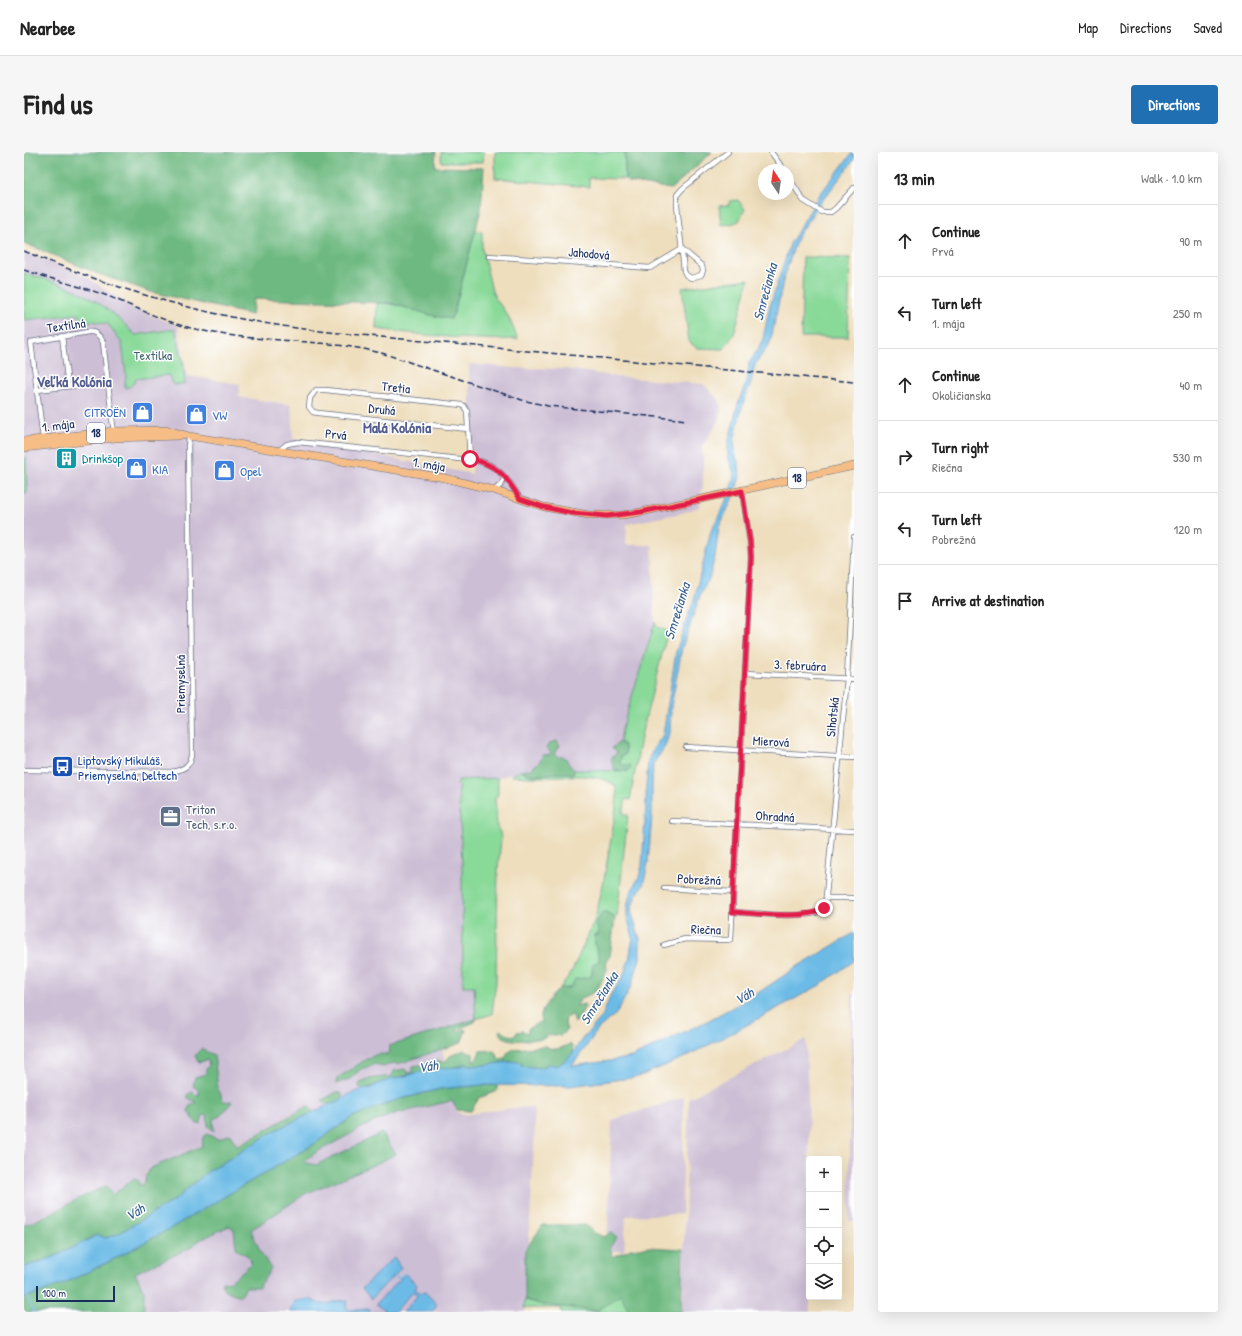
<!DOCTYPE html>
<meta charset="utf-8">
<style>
body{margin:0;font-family:"Patrick Hand",sans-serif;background:#f6f6f6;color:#222}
.controls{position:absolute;right:12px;bottom:12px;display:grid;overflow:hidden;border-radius:4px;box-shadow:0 4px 16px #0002}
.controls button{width:36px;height:36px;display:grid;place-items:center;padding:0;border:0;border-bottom:1px solid #e0e0e0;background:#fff;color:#222;font:20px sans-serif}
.compass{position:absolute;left:734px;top:12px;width:36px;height:36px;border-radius:50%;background:#fff;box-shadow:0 4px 16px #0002;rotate:347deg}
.scale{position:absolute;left:12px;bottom:10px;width:79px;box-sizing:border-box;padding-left:4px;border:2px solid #1b2f5e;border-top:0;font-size:11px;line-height:14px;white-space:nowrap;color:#1b2f5e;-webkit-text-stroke:3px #fff;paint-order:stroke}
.stop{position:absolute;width:12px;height:12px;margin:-9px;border:3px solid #e11d48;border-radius:50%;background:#fff}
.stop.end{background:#e11d48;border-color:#fff;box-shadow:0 1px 4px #0008}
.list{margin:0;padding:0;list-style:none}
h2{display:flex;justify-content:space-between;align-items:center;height:52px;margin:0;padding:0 16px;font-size:17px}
h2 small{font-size:13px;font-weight:400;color:#767676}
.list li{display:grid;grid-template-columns:26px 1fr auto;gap:12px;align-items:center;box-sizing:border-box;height:72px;padding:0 16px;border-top:1px solid #e0e0e0}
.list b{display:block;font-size:15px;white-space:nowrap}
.list p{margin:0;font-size:13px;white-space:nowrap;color:#767676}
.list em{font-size:13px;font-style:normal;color:#767676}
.icon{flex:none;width:22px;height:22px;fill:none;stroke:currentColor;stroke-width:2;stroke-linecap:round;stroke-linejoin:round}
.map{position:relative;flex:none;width:830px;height:1160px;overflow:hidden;border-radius:4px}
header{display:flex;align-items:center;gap:24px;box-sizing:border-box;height:56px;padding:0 20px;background:#fff;border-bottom:1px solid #e0e0e0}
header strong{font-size:19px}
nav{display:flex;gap:22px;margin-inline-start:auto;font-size:14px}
.intro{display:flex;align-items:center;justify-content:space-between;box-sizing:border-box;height:96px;padding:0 24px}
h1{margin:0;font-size:28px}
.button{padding:10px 18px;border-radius:4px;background:#1f6fb2;color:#fff;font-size:14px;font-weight:700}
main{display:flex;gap:24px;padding:0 24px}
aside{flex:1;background:#fff;border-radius:4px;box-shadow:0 4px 16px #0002}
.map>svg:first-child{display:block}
</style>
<header>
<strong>Nearbee</strong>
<nav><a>Map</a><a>Directions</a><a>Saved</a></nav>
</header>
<div class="intro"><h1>Find us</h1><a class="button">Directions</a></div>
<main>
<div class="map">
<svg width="830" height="1160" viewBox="0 0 830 1160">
<rect width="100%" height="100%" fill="#fff"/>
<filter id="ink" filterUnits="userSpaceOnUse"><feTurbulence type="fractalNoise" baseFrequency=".025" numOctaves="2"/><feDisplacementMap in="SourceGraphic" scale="8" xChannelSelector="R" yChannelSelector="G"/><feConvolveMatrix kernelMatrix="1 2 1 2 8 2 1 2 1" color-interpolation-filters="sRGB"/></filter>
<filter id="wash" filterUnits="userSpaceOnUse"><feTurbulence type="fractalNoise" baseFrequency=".012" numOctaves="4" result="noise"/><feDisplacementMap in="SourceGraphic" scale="16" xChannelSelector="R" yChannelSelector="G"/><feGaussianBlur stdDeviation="0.9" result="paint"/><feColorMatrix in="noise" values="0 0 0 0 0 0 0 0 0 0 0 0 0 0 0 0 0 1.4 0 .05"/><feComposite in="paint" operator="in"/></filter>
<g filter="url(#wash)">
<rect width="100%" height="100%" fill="#eedebd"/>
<path fill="#ccbed4" d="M0 100 63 125 107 155 154 174 163 224 216 232 215 245 267 253 269 287 448 322 445 212 490 216 542 217 593 225 679 232 696 249 697 257 696 266 679 294V333L675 355 658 361 603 372 602 393H628L631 470 598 577 591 618H502L474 626 434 628 438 712 439 834H450L452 867 414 879 432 959 439 963 490 956 509 955 511 976 501 1160H120V1139L111 1121 164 1097 176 1088 205 1074 157 1004 121 1021V1030L113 1035 110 1030 89 1042 83 1033 66 1043 64 1041 20 1064 0 1073Z
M830 842V1069H825L828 843Z
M782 887 785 979 786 1160H658L665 946Z
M660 945 658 1062 602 1064 600 1099H583L588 968Z"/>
<path fill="#89d999" stroke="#52847c" d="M417 0H460L459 10H417Z
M471 0H601V27L565 26V35L471 26Z
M714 48 721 57 715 69 707 72 697 73 695 54 705 53 706 49Z
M451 79H458V97L468 139 472 147 484 164 494 187C446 189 399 183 352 177L353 151C378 151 402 163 427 167L430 160Z
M779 105 826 106 824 185H777Z
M0 121C48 134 76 145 111 183L151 177 159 210 161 232 153 233 148 232 145 223 111 227V230L105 235 101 236V228L102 224 98 191 84 172 69 169 58 171 55 162 0 168Z
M725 127 710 182 700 197 673 196 665 190 658 136Z
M0 305H2L3 341H0Z
M631 470 633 475 644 479 618 580 606 648 602 647 599 661 604 663 593 764 591 766 582 760 575 783H570L571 793 576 808 567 825 541 837 537 835 548 819 571 767 579 733 591 663 593 644 592 634C571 618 533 626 507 625 501 625 495 624 488 624V622L497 619C512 627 521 621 536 621 540 620 545 621 549 622L550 618 604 619 595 610 601 594 596 590 598 577Z
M474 626V643L471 645 473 675 476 680 477 688 474 717 472 829 468 862 452 867 450 834H439L438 712 434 628Z
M598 1143 605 1160H537L536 1156H500L501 1148 520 1153Z"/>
<path fill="#6eb981" stroke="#447470" d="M0 0H412L411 15 460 16 457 57 430 160 427 167 410 164 366 151 230 147 228 163 127 140 75 122 0 91Z
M601 0H688L647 37 604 30 601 27Z
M533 589 536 594 532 598 530 603 542 606 544 611 550 618 549 622C545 621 540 621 536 621 521 621 512 627 497 619L507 617 516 609 519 602 525 604 527 601 522 596 526 591Z
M596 590 601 594 602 602 597 604 596 610 598 613H606L607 615 604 619 591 618 589 614 587 606 593 601 588 596Z
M578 760H582L591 766 586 804 582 809 583 818 573 839 558 846 552 854 560 852 561 854 555 866 551 871 550 870V866L548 863 542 866 541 872 543 878 536 884C528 882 525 882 519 887 504 887 485 893 475 881L476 878 484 883 491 884 493 880 499 879 504 881V877L517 869C515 857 529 843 537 835L541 837 547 835 551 827 567 825 569 812 576 808 571 793 570 783H575L572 772Z
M452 867 451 870 432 878 435 880 439 877 442 878 437 891 374 912 370 911 359 915 352 912 337 917 326 927 312 932 313 926C326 919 337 909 351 903 356 901 362 904 366 900L365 894Z
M546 892 548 894 549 901 539 910 533 914 525 912 517 916 498 914 496 910C479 908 459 917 442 912 435 915 408 920 400 918L353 932 340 938 335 935 336 930 344 927 368 924 370 919 381 917 384 921 388 920 389 914 396 913 400 915 402 910 414 908 417 910 422 909 426 904 440 898 449 902V909L452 908 456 899 470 898 475 907 482 906 483 901 490 897 522 894C530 900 538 896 546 892Z
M178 896 183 900 190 903 194 936 199 949 208 950 196 964 189 967 190 979 184 974 183 963H179L177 971 173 972 164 959 166 953 172 950 164 946 163 943 168 940 172 943H175V938L169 934 171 925 182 922V917L185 914 184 908 174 910 171 903Z
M458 933H473V939L455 946 447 959 433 958 428 949 373 961 349 970 291 1001 280 1010 292 1013 358 981 372 1002 354 1011 281 1042 227 1078 236 1099 247 1117 235 1135H222L216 1144 200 1138 198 1130 207 1129 227 1112 224 1104 212 1097 210 1077 205 1074 176 1088 164 1097 111 1121 120 1139V1160H0V1146L39 1132 90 1107 147 1076 290 992 328 965 369 949 416 937Z
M313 940 318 942V947C312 950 304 956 298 948Z
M284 954 290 960 252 978 182 1021 152 1047 94 1082 82 1086 72 1083 30 1105 0 1115V1073C29 1063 54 1044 83 1034L88 1043 109 1027 114 1028 116 1034 121 1030 122 1023 127 1016 178 994 179 985 183 982 194 987 206 982 213 994Z
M519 1073H562L571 1081 580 1085 587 1080 593 1085 586 1095 589 1105 607 1097 624 1095 659 1097 657 1160H605L597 1143 573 1159 520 1153 501 1148V1098Z"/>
<path fill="#6cbbe6" stroke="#4475a2" d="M829 0 830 8 794 54 773 86 766 107 759 129 747 188 744 195 731 212 727 230 717 258 710 290 712 305 715 313 716 325 709 346 695 375 691 405 685 427 677 441 658 496 647 555 646 581 640 596 629 612 628 635V664L624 711 619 733 612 744 608 754 607 759 616 787V807L607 835 596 855 592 862 576 875 548 914 592 908 608 905 683 869 728 845 771 816 830 781V809L796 833 712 879 659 906 614 925 546 934 458 933 416 937 369 949 328 965 290 992 147 1076 90 1107 39 1132 0 1146V1115L30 1105 73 1083 82 1086 94 1082 152 1047 182 1021 252 978 302 954 318 947 324 943 333 939 347 936 353 932 370 926 378 925 401 918 406 919 418 916 435 915 442 912C459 917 479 908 496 910L498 914 517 916 525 912 533 914 539 910 549 901 558 887 578 865 587 842 599 825 605 808 609 785 603 765V756L606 742 615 725 618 714 622 653V634L624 609 629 597 639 583 652 500 664 463 669 451 687 379 701 351 709 329 710 322 704 304V292L714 251 723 229 725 211 734 197 739 187 745 157 766 92 796 42Z
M370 1105 377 1116 347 1147 338 1136Z
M381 1122 393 1133 391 1137 397 1141 401 1140 413 1152 408 1160H379L393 1144 389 1139 371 1160H362L352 1152Z
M286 1147C290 1149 294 1152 298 1152 308 1152 314 1147 324 1149L322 1156 328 1158 345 1157 347 1160H266L271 1149Z"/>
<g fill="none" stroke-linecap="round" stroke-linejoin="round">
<path stroke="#6cbbe6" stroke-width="1.5" d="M371 1122 374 1126 381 1122
M3 1144 10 1160"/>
</g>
</g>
<g filter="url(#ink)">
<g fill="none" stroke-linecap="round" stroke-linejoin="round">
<defs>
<path id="minor" d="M747 0 760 18
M764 24 779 48 798 60H807L812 56 830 36
M658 97 678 114 679 119 677 123 667 126 662 123 660 119 653 53V43L658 37 704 0
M465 104 626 116 658 97
M38 184 44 234
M13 238 83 230
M444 277 294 261 289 260 285 255 286 246 292 238H302L438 253 440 254 443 259 446 307
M19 287 7 190 64 180C71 179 76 184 79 190L90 282
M254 299 263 292 274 290 455 309C475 314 487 330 496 347
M470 338 477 333 481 325
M721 521 830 527
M662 595 830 605
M0 618 147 620C158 618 166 615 168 603L164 295 165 284
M648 669 830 678
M640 736 709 740
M802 746H830
M708 760C732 761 768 766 791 761 795 760 799 758 801 754L823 526 830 385
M640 793 661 787 704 788 707 787 727 405 726 390 718 339"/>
<path id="primary" d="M0 289 90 279 144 278 165 284 421 326 469 338 520 355 565 363H599L617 360 830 314
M0 296 91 286 155 284"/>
</defs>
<use href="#minor" stroke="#656c7f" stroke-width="6"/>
<use href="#primary" stroke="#656c7f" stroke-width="8"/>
<use href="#minor" stroke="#fff" stroke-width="4.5"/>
<use href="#primary" stroke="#f6be86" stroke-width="7"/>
<path stroke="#1b2f5e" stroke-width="1.5" stroke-dasharray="6 3" stroke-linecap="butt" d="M0 99C104 143 202 170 315 181L830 230
M0 118C27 127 55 134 81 143 112 155 142 171 175 178 237 192 303 185 364 203L498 248 524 254 663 268"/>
</g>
</g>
<g fill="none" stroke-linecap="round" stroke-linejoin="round" filter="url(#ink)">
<path stroke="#e11d48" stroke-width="5" d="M446 307C473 312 483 325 496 347L520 355 548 361 583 364 617 360 718 339 726 390 727 405 708 760C728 761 786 768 800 756"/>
</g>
<defs>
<symbol id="shop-square" viewBox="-11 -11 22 22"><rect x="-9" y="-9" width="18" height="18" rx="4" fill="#3f7fe0" stroke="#fff"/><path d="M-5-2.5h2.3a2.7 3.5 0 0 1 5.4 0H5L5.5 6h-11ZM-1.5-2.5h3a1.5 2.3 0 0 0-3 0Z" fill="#fff"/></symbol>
<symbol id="building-square" viewBox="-11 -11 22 22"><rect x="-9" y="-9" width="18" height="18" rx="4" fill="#0f9aa8" stroke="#fff"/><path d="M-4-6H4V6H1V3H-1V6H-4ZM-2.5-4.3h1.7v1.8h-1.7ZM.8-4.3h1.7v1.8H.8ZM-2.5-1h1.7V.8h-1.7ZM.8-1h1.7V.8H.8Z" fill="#fff"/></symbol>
<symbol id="bus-square" viewBox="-11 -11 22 22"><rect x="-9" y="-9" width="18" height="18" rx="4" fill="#1a4fb4" stroke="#fff"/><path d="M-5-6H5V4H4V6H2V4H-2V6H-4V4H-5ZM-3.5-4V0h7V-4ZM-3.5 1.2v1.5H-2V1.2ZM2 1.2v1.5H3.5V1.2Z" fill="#fff"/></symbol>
<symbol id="office-square" viewBox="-11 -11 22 22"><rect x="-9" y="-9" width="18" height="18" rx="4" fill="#5c6f8a" stroke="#fff"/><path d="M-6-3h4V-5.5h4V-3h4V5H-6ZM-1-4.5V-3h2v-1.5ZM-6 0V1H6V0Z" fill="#fff"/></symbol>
</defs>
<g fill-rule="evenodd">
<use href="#shop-square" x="106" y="248" width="25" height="25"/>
<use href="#shop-square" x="160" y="250" width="25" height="25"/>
<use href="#building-square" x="30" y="294" width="25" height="25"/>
<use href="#shop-square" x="100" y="304" width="25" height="25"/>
<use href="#shop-square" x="188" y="306" width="25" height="25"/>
<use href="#bus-square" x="26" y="602" width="25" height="25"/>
<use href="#office-square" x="134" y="652" width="25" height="25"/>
</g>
<g text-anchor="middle" stroke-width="3" stroke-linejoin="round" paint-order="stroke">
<g fill="#fff" stroke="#5f6d8e" stroke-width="1">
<rect x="63" y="271" width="18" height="20" rx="3"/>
<rect x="764" y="316" width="18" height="20" rx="3"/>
</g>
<g font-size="12" font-weight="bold" fill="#1b2f5e">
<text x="72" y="285">18</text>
<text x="773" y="330">18</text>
</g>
<g font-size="13" fill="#1b2f5e" stroke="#fff">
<text transform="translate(565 101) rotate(5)" y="5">Jahodová</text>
<text transform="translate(42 173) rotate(-8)" y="5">Textilná</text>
<text transform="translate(372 235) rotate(6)" y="5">Tretia</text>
<text transform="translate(358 257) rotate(6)" y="5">Druhá</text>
<text transform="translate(34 273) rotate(-7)" y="5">1. mája</text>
<text transform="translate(312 282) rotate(6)" y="5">Prvá</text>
<text transform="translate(405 312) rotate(10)" y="5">1. mája</text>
<text transform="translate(776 513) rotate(3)" y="5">3. februára</text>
<text transform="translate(156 532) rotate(-90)" y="5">Priemyselná</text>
<text transform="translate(808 565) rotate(-84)" y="5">Sihotská</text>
<text transform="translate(747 589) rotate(3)" y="5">Mierová</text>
<text transform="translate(751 664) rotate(3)" y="5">Ohradná</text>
<text transform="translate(675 727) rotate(3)" y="5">Pobrežná</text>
<text transform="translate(682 777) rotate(2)" y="5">Riečna</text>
</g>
<g font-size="13" fill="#3c6270" stroke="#fff">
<text x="129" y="208">Textilka</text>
</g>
<g font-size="13" fill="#366cbe" stroke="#fff" text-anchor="start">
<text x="102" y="265" text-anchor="end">CITROËN</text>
<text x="188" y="268">VW</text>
<text x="128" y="322">KIA</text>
<text x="216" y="324">Opel</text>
</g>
<g font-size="13" fill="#0d838f" stroke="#fff" text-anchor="start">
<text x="58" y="311">Drinkšop</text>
</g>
<g font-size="13" fill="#164399" stroke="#fff" text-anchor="start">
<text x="54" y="613">Liptovský Mikuláš,<tspan x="54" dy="15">Priemyselná, Deltech</tspan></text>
</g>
<g font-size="13" fill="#4e5e75" stroke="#fff" text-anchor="start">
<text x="162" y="662">Triton<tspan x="162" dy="15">Tech, s.r.o.</tspan></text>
</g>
<g font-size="14" font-style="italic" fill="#37608e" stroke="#fff">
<text transform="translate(741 140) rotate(-75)" y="5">Smrečianka</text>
<text transform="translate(653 459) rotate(-73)" y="5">Smrečianka</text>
<text transform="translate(720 844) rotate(-30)" y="5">Váh</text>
<text transform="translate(575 846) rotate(-58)" y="5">Smrečianka</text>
<text transform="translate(404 914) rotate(-8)" y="5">Váh</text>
<text transform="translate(111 1060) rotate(-32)" y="5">Váh</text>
</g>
<g font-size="15" font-weight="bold" fill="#555e91" stroke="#fff">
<text x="50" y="235">Veľká Kolónia</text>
<text x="373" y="281">Malá Kolónia</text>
</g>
</g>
</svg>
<div class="controls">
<button>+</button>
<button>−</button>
<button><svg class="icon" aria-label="locate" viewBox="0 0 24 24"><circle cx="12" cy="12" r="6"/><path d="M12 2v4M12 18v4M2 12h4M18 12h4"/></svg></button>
<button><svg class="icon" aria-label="layers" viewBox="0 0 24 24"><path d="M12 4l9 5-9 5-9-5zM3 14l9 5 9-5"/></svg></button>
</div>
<svg class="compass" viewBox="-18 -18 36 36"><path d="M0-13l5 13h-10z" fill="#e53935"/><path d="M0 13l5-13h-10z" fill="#767676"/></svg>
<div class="scale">100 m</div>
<div class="stop" style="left:446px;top:307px"></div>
<div class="stop end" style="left:800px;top:756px"></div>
</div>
<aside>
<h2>13 min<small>Walk · 1.0 km</small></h2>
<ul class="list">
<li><svg class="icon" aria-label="ahead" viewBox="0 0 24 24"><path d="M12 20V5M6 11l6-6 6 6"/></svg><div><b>Continue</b><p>Prvá</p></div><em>90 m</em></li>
<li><svg class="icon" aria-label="left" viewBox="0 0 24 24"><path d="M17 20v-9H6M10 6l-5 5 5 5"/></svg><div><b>Turn left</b><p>1. mája</p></div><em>250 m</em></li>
<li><svg class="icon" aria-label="ahead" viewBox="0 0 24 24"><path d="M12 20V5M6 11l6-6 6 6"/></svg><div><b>Continue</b><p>Okoličianska</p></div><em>40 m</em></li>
<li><svg class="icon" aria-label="right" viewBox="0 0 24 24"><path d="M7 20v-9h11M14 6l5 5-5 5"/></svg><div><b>Turn right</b><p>Riečna</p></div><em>530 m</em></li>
<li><svg class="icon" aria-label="left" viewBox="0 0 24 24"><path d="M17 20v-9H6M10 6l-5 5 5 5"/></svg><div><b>Turn left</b><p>Pobrežná</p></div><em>120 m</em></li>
<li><svg class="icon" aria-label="arrive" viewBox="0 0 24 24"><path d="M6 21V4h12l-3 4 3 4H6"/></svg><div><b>Arrive at destination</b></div></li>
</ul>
</aside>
</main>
